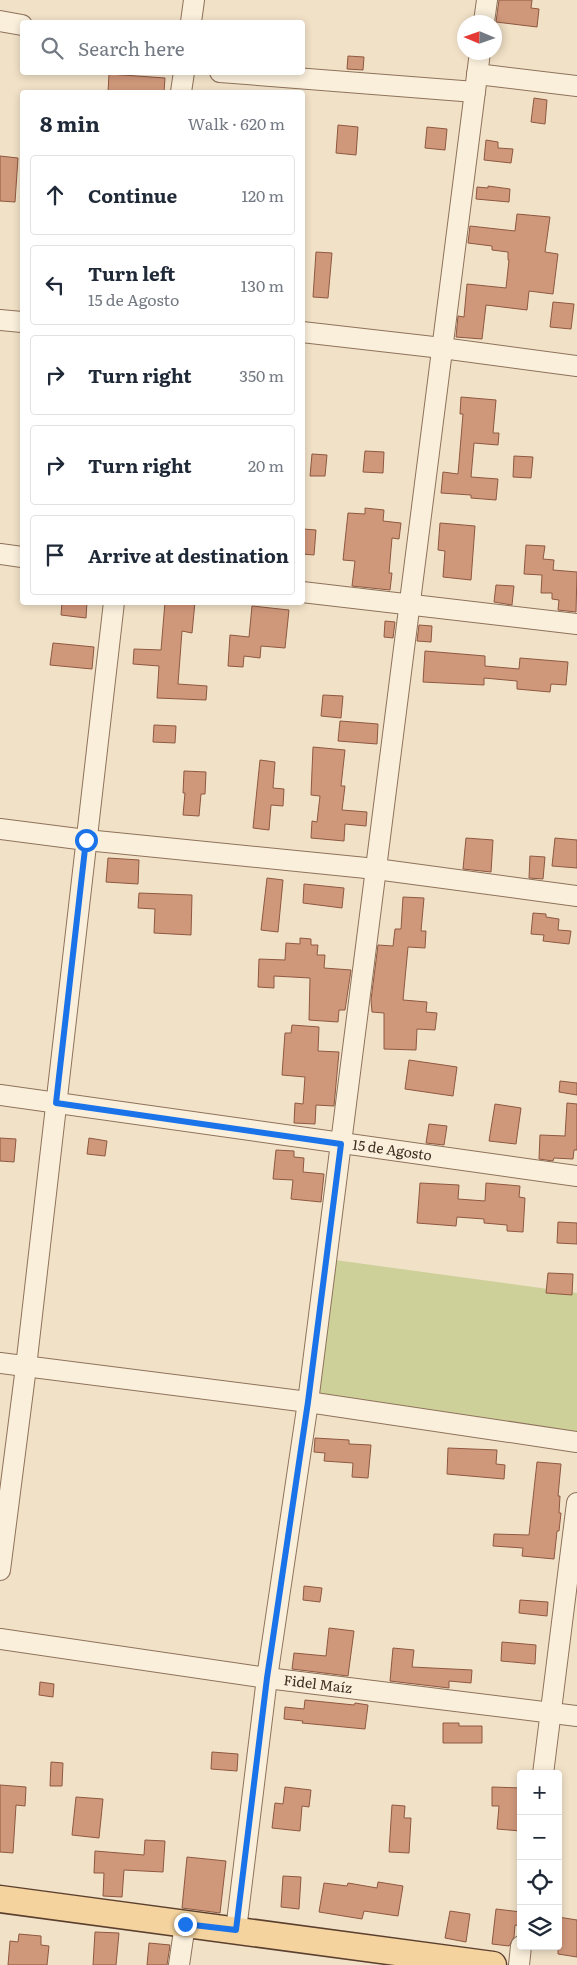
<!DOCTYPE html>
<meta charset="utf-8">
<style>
body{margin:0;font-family:Literata,serif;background:#f6f6f7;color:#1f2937}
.controls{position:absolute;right:15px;bottom:15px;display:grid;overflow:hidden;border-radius:5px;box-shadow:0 2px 8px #0003}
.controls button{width:45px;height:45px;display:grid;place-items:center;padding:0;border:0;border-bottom:1px solid #e0e1e3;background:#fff;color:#1f2937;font:25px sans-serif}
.compass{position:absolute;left:457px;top:15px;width:45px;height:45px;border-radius:50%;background:#fff;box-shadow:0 2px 8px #0003;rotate:272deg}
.stop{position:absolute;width:15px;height:15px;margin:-11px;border:4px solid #1a73e8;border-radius:50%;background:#fff}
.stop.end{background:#1a73e8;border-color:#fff;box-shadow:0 1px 5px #0008}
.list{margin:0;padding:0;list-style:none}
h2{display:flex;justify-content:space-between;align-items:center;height:65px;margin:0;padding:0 20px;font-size:21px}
h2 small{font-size:16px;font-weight:400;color:#747a83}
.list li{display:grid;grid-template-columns:32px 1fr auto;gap:15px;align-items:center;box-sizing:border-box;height:80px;margin:0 10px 10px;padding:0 10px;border:1px solid #e0e1e3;border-radius:5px}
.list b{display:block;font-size:19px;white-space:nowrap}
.list p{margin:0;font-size:16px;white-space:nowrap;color:#747a83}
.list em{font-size:16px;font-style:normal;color:#747a83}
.icon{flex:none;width:28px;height:28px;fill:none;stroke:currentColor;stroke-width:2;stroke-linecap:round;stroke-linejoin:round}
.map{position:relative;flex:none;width:577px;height:1965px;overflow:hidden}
.search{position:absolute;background:#fff;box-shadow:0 2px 8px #0003;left:20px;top:20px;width:285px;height:55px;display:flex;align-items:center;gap:12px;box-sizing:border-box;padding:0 18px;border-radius:5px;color:#747a83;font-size:19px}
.panel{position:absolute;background:#fff;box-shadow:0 2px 8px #0003;left:20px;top:90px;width:285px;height:515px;border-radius:5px}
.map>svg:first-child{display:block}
</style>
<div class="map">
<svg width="577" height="1965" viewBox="0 0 577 1965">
<rect width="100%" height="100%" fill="#f1e1c7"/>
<path fill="#ced09a" d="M335 1260 577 1293V1439L315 1399Z"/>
<path fill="#d0987b" stroke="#8e5840" d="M499 0H532L531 8 539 9 537 27 496 22Z
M348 56 364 57 363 70 347 69Z
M109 74 165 78 164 92H108Z
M534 98 547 100 545 124 531 122Z
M338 125 358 127 356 155 336 153Z
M427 127 447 129 445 150 425 148Z
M486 140 498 142V148L513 149 511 163 484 160Z
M0 156 18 158 15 202 0 201Z
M488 186 510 189 509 202 476 199 477 187 488 188Z
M517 214 550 217 545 252 558 254 553 294 529 291 527 310 486 305 482 339 456 337 458 316 464 317 467 284 506 288 509 260H508V252L492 250V246L468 243 470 226 515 231Z
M316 252 332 253 328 298 313 297Z
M553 302 574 304 571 329 550 327Z
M461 397 496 400 493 433H499L498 445 474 443 471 477 498 479 496 500 471 498V495L441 493 443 472 458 474 463 414H460Z
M365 451 384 452 383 473 363 472Z
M312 454 327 455 325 476H310Z
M514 456 533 457 531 478 513 477Z
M365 508 384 510 383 521 401 523 399 539 392 538 389 573H392L390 590 352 586 355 561 343 560 348 513 365 514Z
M440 523 475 526 471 580 443 577 445 551 438 550Z
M303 529 316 530 314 555 302 554Z
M526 545 545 546 543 559 554 560 553 570 577 572 576 612 558 610 559 600 552 599V593H541L542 575 524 574Z
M496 585 514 586 512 605 494 602Z
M62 602H87L86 618 61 615Z
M165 602H195L192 633 182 631 178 684 207 686 206 700 157 698 159 666 133 664 134 649 161 650Z
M252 606 289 610 285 648 261 646 260 658 244 656 243 667 228 666 230 635 249 637Z
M385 621 395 622 393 638 384 637Z
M419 625 432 626 431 642 417 641Z
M53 643 94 647 92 669 50 665Z
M425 651 485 656V666L519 669 520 658 568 662 566 685 551 684 550 692 517 689V681L484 678V685L423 682Z
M323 695 343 696 341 718 321 716Z
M340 721 378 724 377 744 338 741Z
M154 725 176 726 175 743 153 742Z
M313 747 345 750 341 786H345L342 810 367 812 366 826 345 824 344 841 311 838 312 821 317 822 320 796 311 795Z
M260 760 275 762 273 788 284 789 283 806 271 805 269 830 253 828Z
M184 771 206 772 205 794H201L199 816 183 815 185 793H183Z
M466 838 493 840 491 872 463 869Z
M555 838 577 840V868L552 866Z
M530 856 545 857 543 879 529 878Z
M108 858 139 860 138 884 106 882Z
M267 878 283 880 278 932 261 930Z
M304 884 344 888 342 908 303 903Z
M139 893 192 895 191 935 154 933 155 909 138 908Z
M403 897 424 898 421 931H426L425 948 408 947 403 1000 427 1002 426 1012 437 1013 435 1030 417 1029 416 1050 384 1049V1013L372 1012 371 1000 378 945 393 946 395 929H401Z
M533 913 546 914V917L559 919 558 930 571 931 569 944 543 941 544 935 531 934Z
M300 938 311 939V945H318L317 955H325L324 968 351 970 345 1010H339L338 1022 309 1020 310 978 274 976V988L258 987 259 959 285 960 286 943 300 944Z
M292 1025 319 1027 318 1051 339 1052 334 1106 316 1105 315 1124 294 1123 295 1103 303 1104 305 1077 282 1075 285 1033H291Z
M409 1060 457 1067 453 1096 405 1089Z
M560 1081 577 1083V1095L559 1092Z
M567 1103 577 1104V1150H574L573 1159 554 1158 553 1161 539 1159 540 1135 565 1136Z
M495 1104 521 1108 516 1144 489 1141Z
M429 1124 447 1126 444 1145 426 1143Z
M0 1138 16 1139 14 1162 0 1161Z
M89 1138 107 1141 105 1156 87 1154Z
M276 1150 294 1151V1157L304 1158 303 1172 324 1174 321 1202 291 1199 293 1180 273 1179Z
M420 1183 459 1185 458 1199 485 1201 486 1183 520 1186 519 1197 525 1198 523 1232 507 1231V1225L484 1223V1219L457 1217 456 1226 417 1223Z
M558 1222 577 1223V1244L557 1243Z
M548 1273 573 1274 572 1295 546 1293Z
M315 1438 349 1440V1444L371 1445 368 1478 352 1477 353 1463 324 1461 325 1453 314 1452Z
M448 1448 497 1450 496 1464 505 1465 504 1479 447 1474Z
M537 1462 561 1464 558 1496H560L559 1513H561L559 1531H557L554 1559 522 1556 523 1548 493 1546 494 1534 529 1535Z
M304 1586 322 1588 320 1602 303 1600Z
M520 1600 548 1602 547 1616 519 1613Z
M329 1628 354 1631 348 1676 292 1669 294 1653 326 1656Z
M502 1642 536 1645 535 1664 501 1661Z
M393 1648 414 1650 412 1667 472 1670 471 1683 449 1681V1688L390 1681Z
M40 1682 54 1684 53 1697 39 1695Z
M305 1700 354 1705 355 1703 368 1705 365 1729 302 1723 303 1721 284 1719 285 1707 304 1709Z
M443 1723H459V1726H482V1743H443Z
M212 1752 238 1754 237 1771 211 1769Z
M51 1762 63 1763 62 1786H50Z
M0 1785 26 1787 25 1806 16 1805 13 1853 0 1852Z
M285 1787 311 1790 309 1807 302 1806 300 1831 272 1828 275 1803 283 1804Z
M492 1787 521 1788V1831L497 1829 499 1806H492Z
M76 1797 103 1799 99 1838 72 1835Z
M392 1805 405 1806 404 1818H411L409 1853 389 1852Z
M145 1840 165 1841 163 1872 124 1870 122 1897 103 1896 104 1873H94L95 1851 144 1855Z
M187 1857 226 1861 220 1913 182 1908Z
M283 1876 301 1877 299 1909 281 1907Z
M378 1882 403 1886 398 1916 364 1911 362 1919 319 1912 324 1883 347 1886 348 1883 377 1888Z
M496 1909 521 1912V1926L515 1925 514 1937 509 1946 492 1944Z
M450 1911 470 1914 466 1942 445 1938Z
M558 1917 577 1920V1957L558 1954Z
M95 1932 119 1933 116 1965H93Z
M19 1934 41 1936V1945L49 1946 47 1965H8L10 1941 18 1942Z
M149 1943 170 1945 167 1965H147Z"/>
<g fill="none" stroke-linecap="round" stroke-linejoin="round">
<defs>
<g id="minor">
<path d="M0 21 22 25"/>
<path d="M191 22 194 0"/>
<path d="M484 22 487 0"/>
<path d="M220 72 475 92"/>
<path d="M477 74 577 86"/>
<path d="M181 92 184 72"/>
<path d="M0 320 22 322"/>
<path d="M302 332 442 348 577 366"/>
<path d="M0 554 22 557"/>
<path d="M302 592 577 624"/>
<path d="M0 829 86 840 376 869 577 896"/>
<path id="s1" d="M0 1095 577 1176"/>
<path d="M0 1363 308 1402 577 1442"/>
<path d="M0 1570 26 1367 114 602"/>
<path id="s2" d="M0 1639 267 1678 577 1716"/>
<path d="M543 1774 577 1503"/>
<path d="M236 1930 267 1678 308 1402 480 52"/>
<path d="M179 1965 185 1924"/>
<path d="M519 1965 521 1946"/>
</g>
<path id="major" d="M0 1899 493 1965"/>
</defs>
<use href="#minor" stroke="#8e725b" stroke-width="22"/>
<use href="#major" stroke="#5c402f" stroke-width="29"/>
<use href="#minor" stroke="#faefdb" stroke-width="20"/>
<use href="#major" stroke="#f4d39e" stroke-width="26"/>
</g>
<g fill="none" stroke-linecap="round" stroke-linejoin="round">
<path stroke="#1a73e8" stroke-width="6" d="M86 840 56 1103 341 1144 308 1402 267 1678 236 1930 185 1924"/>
</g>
<g text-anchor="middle" stroke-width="5" stroke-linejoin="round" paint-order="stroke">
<g font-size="14" fill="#3d2c1f" stroke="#f7ecd7">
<text dy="5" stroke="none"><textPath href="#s1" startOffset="396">15 de Agosto</textPath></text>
<text dy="5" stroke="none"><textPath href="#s2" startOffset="321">Fidel Maíz</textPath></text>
</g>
</g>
</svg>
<div class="controls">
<button>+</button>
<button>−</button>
<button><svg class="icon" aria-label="locate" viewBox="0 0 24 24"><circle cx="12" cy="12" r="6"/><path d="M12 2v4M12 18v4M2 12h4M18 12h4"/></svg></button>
<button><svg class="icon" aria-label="layers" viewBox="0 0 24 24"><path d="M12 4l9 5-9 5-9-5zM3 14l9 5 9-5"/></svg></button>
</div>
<svg class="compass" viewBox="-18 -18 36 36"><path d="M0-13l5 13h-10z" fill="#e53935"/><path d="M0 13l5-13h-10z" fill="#747a83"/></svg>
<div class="stop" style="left:86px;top:840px"></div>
<div class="stop end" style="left:185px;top:1924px"></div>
<div class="search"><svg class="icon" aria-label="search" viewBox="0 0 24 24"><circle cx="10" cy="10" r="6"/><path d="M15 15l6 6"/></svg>Search here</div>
<section class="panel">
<h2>8 min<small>Walk · 620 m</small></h2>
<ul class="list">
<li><svg class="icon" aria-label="ahead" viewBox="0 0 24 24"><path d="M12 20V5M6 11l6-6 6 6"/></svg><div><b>Continue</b></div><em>120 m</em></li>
<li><svg class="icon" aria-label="left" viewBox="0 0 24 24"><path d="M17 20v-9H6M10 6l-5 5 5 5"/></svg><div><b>Turn left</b><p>15 de Agosto</p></div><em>130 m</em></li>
<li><svg class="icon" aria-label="right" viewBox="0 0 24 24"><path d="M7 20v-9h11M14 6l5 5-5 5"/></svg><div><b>Turn right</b></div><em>350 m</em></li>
<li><svg class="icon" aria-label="right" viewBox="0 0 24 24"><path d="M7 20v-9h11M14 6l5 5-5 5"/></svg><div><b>Turn right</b></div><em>20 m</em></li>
<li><svg class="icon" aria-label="arrive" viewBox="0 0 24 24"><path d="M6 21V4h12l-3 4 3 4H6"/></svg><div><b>Arrive at destination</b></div></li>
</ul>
</section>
</div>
